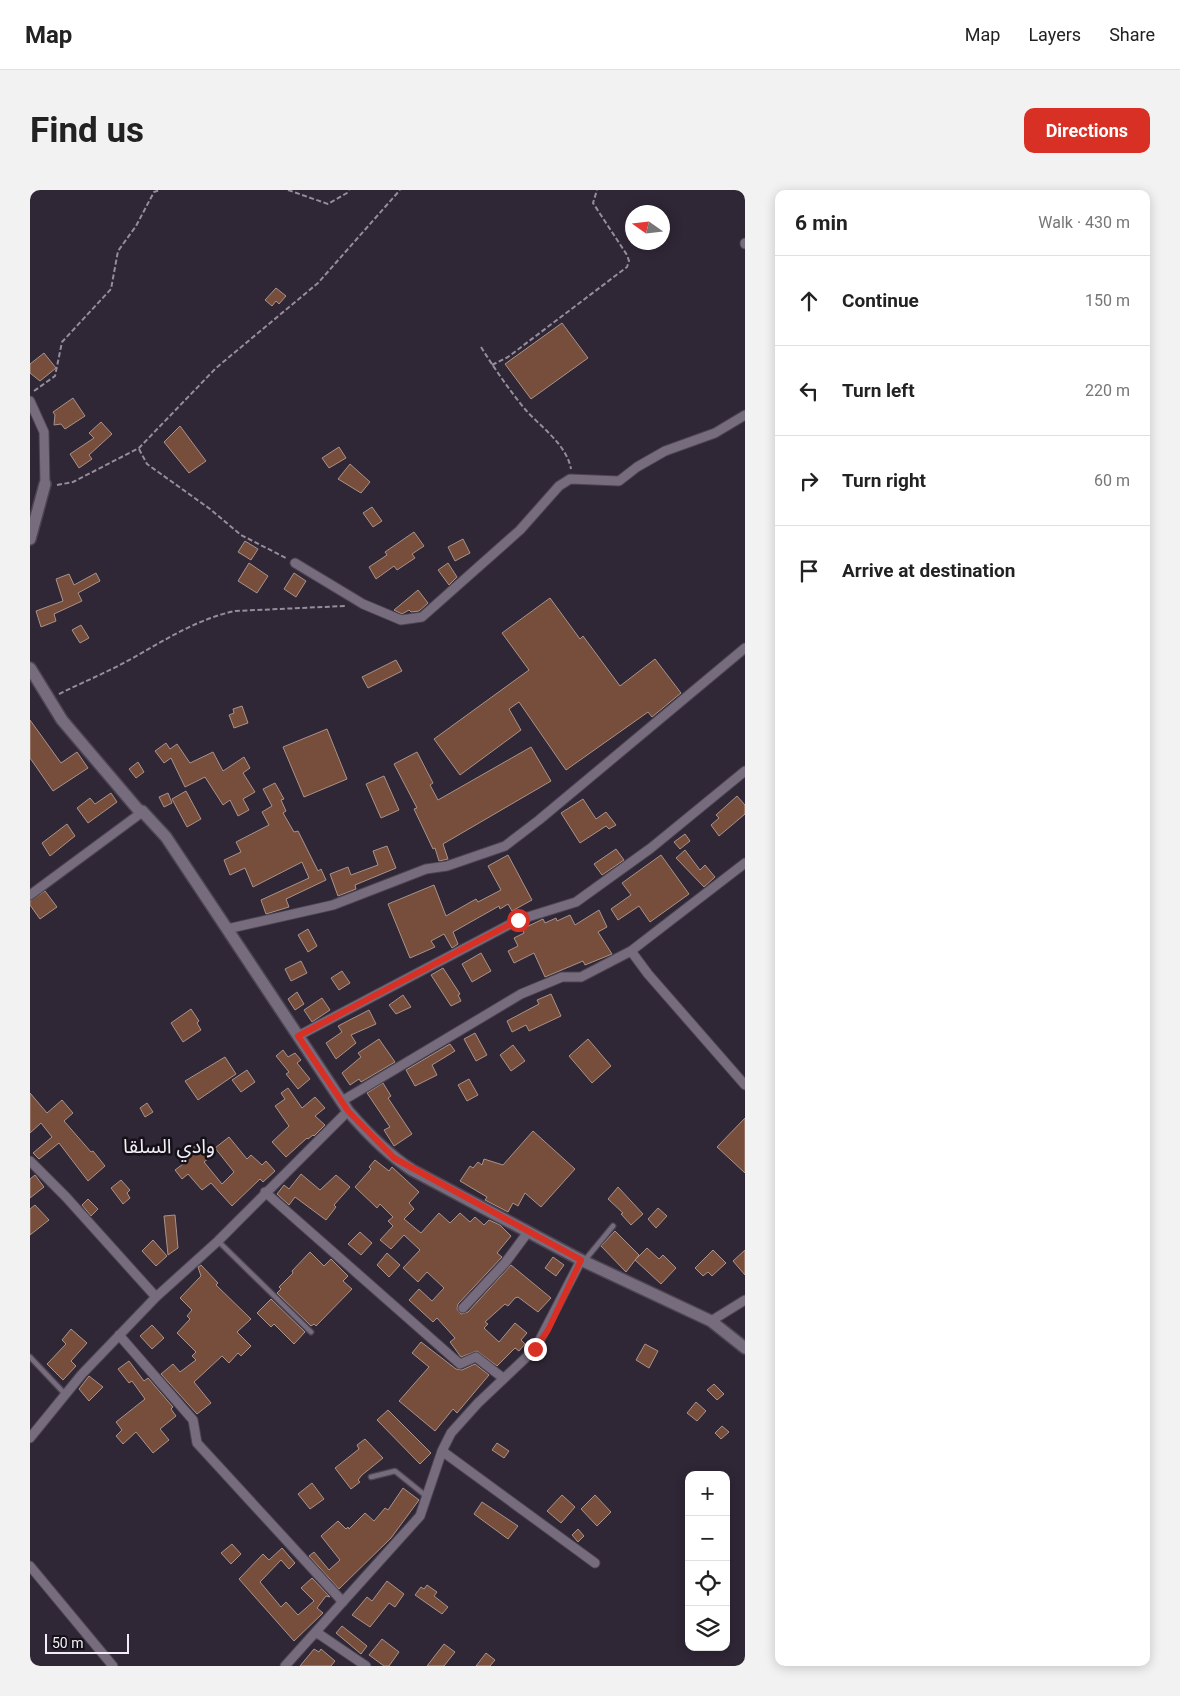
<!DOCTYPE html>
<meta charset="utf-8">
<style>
body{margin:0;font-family:Roboto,"Noto Sans Arabic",sans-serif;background:#f2f2f2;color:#222}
.controls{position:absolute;right:15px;bottom:15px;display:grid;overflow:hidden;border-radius:10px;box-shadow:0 2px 12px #0003}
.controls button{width:45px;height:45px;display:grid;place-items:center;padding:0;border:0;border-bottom:1px solid #e0e0e0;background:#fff;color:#222;font:25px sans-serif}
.compass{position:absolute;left:595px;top:15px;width:45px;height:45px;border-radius:50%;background:#fff;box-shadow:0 2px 12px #0003;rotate:284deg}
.scale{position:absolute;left:15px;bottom:12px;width:84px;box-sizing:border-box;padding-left:5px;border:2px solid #f3edf7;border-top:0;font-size:14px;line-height:18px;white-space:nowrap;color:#f3edf7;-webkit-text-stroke:4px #151118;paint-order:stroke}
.stop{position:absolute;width:15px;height:15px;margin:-11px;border:4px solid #d93025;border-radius:50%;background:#fff}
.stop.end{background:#d93025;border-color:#fff;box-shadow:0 1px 5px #0008}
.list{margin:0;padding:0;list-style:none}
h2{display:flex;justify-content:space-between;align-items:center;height:65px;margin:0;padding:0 20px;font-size:21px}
h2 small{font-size:16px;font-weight:400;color:#767676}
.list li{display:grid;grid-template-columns:32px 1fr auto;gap:15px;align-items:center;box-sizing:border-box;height:90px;padding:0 20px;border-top:1px solid #e0e0e0}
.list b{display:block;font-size:19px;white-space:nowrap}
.list em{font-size:16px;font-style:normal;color:#767676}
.icon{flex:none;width:28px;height:28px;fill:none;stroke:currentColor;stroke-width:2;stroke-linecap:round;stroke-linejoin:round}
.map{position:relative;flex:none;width:715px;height:1476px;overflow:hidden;border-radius:10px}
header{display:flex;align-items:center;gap:30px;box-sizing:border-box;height:70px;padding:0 25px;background:#fff;border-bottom:1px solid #e0e0e0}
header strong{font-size:24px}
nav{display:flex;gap:28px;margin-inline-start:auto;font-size:18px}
.intro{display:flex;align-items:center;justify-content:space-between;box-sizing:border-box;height:120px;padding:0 30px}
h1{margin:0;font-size:35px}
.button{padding:12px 22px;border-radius:10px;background:#d93025;color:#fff;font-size:18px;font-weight:700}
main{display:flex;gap:30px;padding:0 30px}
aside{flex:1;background:#fff;border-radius:10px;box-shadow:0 2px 12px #0003}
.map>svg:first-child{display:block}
</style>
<header>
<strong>Map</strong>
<nav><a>Map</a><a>Layers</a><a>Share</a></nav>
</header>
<div class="intro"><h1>Find us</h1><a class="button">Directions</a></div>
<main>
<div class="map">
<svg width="715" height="1476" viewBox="0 0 715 1476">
<rect width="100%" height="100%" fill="#2f2636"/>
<path fill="#774d3b" stroke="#a9938a" d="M246 98 256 106 249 114 246 111 242 116 235 110Z
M532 133 558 168 501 209 475 174Z
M14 163 26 178 10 191 0 183V174Z
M43 208 55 226 35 239 31 234 24 235 25 225 23 222Z
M71 232 82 244 59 265 62 269 49 278 40 264 64 248 59 243Z
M150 236 176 271 159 283 134 252Z
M309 257 316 268 299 278 292 268Z
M320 274 340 292 331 303 308 289Z
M342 317 352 331 343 337 333 323Z
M384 342 394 356 382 364 385 368 367 380 364 376 346 389 339 377 357 365 355 362Z
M433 349 440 363 425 371 418 357Z
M215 351 228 359 221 370 208 362Z
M219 373 238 386 227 403 208 391Z
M418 373 427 387 419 395 408 380Z
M66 383 70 391 48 403 52 411 24 424 26 431 11 437 6 421 33 411 26 389 39 384 44 395Z
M264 383 276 391 266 407 254 399Z
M388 400 398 413 389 421 381 422 379 420 372 424 364 420Z
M520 408 550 449 553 446 590 496 625 469 651 503 622 527 618 522 536 580 489 512 479 519 491 540 430 585 404 549 499 480 472 443Z
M51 435 59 448 50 453 42 440Z
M366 470 372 481 338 498 332 487Z
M212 516 218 533 204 538 199 525 204 523 203 519Z
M0 530 31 573 47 562 58 578 23 601 0 568Z
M297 539 317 589 274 607 253 557Z
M136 553 140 559 147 554 160 573 183 562 193 581 214 567 220 578 213 583 225 602 213 609 219 620 208 626 200 610 193 615 175 587 155 597 141 568 134 573 125 561Z
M501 557 521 591 413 654 418 669 409 671 405 658 403 659 384 619 387 618 364 574 387 562 403 593 400 595 408 610Z
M108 572 114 582 106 588 99 579Z
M354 586 369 620 351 628 336 594Z
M245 593 254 609 251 610 256 621 253 623 264 642 268 641 288 681 291 679 296 690 256 709 259 717 236 724 231 710 279 688 272 672 223 697 215 678 200 685 194 670 211 662 206 652 239 635 232 622 242 616 233 599Z
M156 601 171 629 157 637 142 609Z
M81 603 87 612 58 633 47 618 60 608 65 614Z
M138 603 142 613 134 617 129 607Z
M707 606 715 615V624L689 646 681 635 689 628 686 625Z
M553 609 566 629 576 622 586 635 579 639 576 636 550 653 531 623Z
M37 634 45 646 20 666 12 653Z
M655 644 660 651 650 659 644 652Z
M357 656 366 678 325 695 326 699 308 706 300 684 318 677 321 685 348 675 343 661Z
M586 659 594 670 572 685 564 674Z
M655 660 670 680 675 675 685 687 674 697 646 668Z
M478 665 502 710 482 721 478 714 470 719 469 716 423 742 428 754 422 758 414 744 401 751 405 757 380 768 358 714 404 695 416 726 446 709 448 712 471 700 458 676Z
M631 665 659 704 620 732 609 716 588 730 581 719 601 705 592 693Z
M15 701 27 717 10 729 0 715V711Z
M569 720 577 737 568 742 582 764 555 775 553 771 515 787 504 763 484 773 478 761 488 756 484 748 494 743 492 739 513 729 515 733 526 728 527 731 540 725 545 735Z
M278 739 287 756 278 762 268 745Z
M451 763 461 781 442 792 432 774Z
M271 771 277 783 261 791 255 779Z
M413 778 430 804 428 805 431 811 421 816 401 785Z
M312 781 320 793 309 800 301 788Z
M267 802 274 814 265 820 258 809Z
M521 804 531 826 499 841 496 835 482 842 477 831 509 814 507 810Z
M373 805 381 817 366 824 359 815Z
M292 808 300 820 282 832 274 820Z
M161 819 169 831 167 833 171 840 153 852 141 833Z
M339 820 346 834 321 845 326 853 306 869 296 853 312 842 308 836Z
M445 843 457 865 446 871 434 849Z
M349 849 365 872 331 892 329 889 320 895 312 883 331 867 328 863Z
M558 849 581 876 562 893 539 866Z
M420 854 425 861 402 875 407 885 385 896 376 880Z
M483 855 495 871 481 881 470 865Z
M253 860 258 867 265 863 271 870 267 873 280 889 268 899 256 884 259 882 246 866Z
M195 867 206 884 168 910 155 891Z
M217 880 225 892 211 902 202 890Z
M439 889 448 905 437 911 428 895Z
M353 893 361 906 358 908 382 944 364 956 354 940 360 937 337 903Z
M258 898 272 918 285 907 295 918 285 926 295 935 284 946 283 945 278 949 277 948 256 967 242 952 259 936 245 916 255 909 251 903Z
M0 903 17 923 32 910 43 923 34 931 61 962 63 961 75 976 58 991 29 953 9 969 3 963 22 947 11 933 0 943Z
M117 913 123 922 115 927 110 918Z
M715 928V983L687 957Z
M503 941 545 979 511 1017 495 1003 488 1016 483 1013 478 1022 455 1010 457 1007 430 991 440 976 443 978 448 972 452 975 454 969 473 975Z
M199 947 217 969 221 965 232 975 236 971 245 981 233 992 230 989 202 1016 181 993 172 1000 158 984 152 989 145 980 153 974 149 969 167 954 179 968 174 972 192 994 204 982 185 958Z
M345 970 359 981 362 977 389 1002 379 1013 384 1019 374 1029 391 1043 409 1023 420 1033 430 1023 440 1032 445 1027 454 1035 459 1030 470 1035 481 1046 467 1063 472 1067 428 1114 427 1119 431 1124 438 1122 481 1075 521 1108 508 1122 488 1107 485 1108 478 1116 475 1114 455 1132 458 1134 454 1138 469 1152 485 1133 497 1143 491 1150 495 1154 489 1161 485 1158 467 1176 447 1161 431 1167 420 1152 425 1148 407 1128 403 1132 379 1110 389 1099 402 1111 414 1098 397 1082 388 1092 373 1078 390 1060 374 1045 361 1059 350 1050 363 1036 358 1031 363 1027 350 1014 347 1018 325 997 341 979 339 977Z
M271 984 290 1000 306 985 320 997 304 1015 306 1017 296 1030 265 1007 259 1015 247 1004 254 995 259 999Z
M5 985 14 997 0 1008V989Z
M91 990 100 1000 97 1003 100 1008 93 1014 81 998Z
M588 997 613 1024 601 1035 591 1024 593 1023 578 1009Z
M58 1009 68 1019 61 1026 52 1015Z
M5 1015 19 1030 0 1045V1019Z
M628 1018 637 1026 626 1038 618 1029Z
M145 1025 148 1058 138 1065 134 1026Z
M585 1041 609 1065 596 1082 571 1056Z
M330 1042 342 1053 331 1065 318 1054Z
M123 1050 137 1066 126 1076 112 1061Z
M617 1058 629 1069 633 1065 646 1078 631 1094 605 1070Z
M683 1060 696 1073 682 1086 678 1082 673 1086 665 1078Z
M715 1060V1085L703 1071Z
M280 1062 294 1076 301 1069 318 1086 313 1091 322 1099 286 1136 284 1134 281 1136 247 1103 251 1099 249 1097 263 1083 262 1081Z
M357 1063 370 1075 359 1087 347 1075Z
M523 1067 534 1075 526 1086 515 1078Z
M171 1075 188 1093 186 1095 221 1129 207 1142 221 1156 211 1166 208 1163 199 1173 192 1166 164 1192 181 1213 167 1224 131 1184 143 1174 150 1182 166 1170 162 1166 166 1162 147 1143 160 1129 157 1126 162 1120 150 1108 171 1086 168 1077Z
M241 1109 275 1142 264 1154 244 1134 241 1137 227 1123Z
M122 1135 134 1148 122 1159 110 1146Z
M41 1139 57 1153 41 1171 46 1176 33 1190 17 1174 36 1154 32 1150Z
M391 1152 426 1179 432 1180 445 1174 459 1185 427 1223 423 1219 405 1241 369 1211 399 1177 382 1163Z
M615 1154 628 1161 619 1178 606 1170Z
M99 1171 114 1191 118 1188 143 1217 141 1219 146 1226 130 1239 139 1250 123 1263 106 1242 93 1254 86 1246 92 1240 86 1232 115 1209 102 1191 99 1193 88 1179Z
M59 1186 73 1197 59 1211 49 1199Z
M684 1194 694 1204 687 1210 677 1200Z
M666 1212 676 1221 667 1231 657 1223Z
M358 1220 401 1263 390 1274 347 1230Z
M692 1236 699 1242 691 1249 685 1243Z
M335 1249 353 1268 332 1285 328 1290 330 1292 321 1299 305 1278 329 1259 327 1255Z
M467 1253 479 1261 474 1268 462 1260Z
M282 1293 294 1309 280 1319 268 1304Z
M373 1298 389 1310 361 1348 309 1399 279 1366 284 1362 299 1380 310 1370 291 1346 308 1331 316 1339 318 1337 319 1339 335 1323 344 1331 355 1318 358 1320Z
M532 1305 545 1317 531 1333 517 1321Z
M565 1305 581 1322 567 1336 551 1319Z
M452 1312 488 1336 478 1349 444 1324Z
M548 1339 554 1346 548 1352 542 1345Z
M202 1354 211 1364 201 1374 191 1363Z
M252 1358 265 1373 259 1379 251 1370 230 1392 251 1417 256 1412 268 1425 284 1411 271 1398 282 1388 300 1407 296 1406 287 1418 293 1423 264 1451 209 1389 233 1364 239 1370Z
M357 1391 374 1404 365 1417 359 1413 340 1437 322 1425 337 1407 342 1411Z
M397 1395 407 1402 404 1406 418 1417 412 1424 385 1405 391 1397 394 1399Z
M312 1436 337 1456 331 1464 306 1443Z
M352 1449 369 1462 359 1476H354L339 1465Z
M414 1454 425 1462 414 1476H397Z
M284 1459 289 1462 291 1459 305 1471 301 1476H270Z
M456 1463 465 1470 460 1476H446Z"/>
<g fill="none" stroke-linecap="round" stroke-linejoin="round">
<defs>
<path id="service" d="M188 1051 281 1142
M555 1070 583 1036
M0 1167 35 1204
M341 1287 365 1281 396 1306"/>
<path id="minor" d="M715 53V54
M0 211 14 242 15 294
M265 373 333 414 371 430 392 427 490 340 529 296 540 289 589 291 607 277 635 261 685 243 715 225
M0 705 111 623
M197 739 303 715 396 679 417 676 475 656 509 630 715 458
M601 761 715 673
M268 846 488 730 546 712 621 658 715 581
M312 911 491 804 532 787H551L601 761 618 784 715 895
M0 971 36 1007 126 1107
M235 1002 430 1174 446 1167 473 1188
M433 1118 475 1073 498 1042
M681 1131 715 1110
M89 1145 163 1230 167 1253 313 1412
M0 1248 52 1184 126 1107 188 1051 318 921
M412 1261 565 1373
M0 1376 83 1476
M286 1442 336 1476
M255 1476 390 1326 412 1261 421 1243 448 1213 505 1159 551 1070"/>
<path id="tertiary" d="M0 349 15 294
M0 478 32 530 111 623 112 621 136 647 318 921C337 943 357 964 382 980L551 1070 681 1131 715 1158"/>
</defs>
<use href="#service" stroke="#4c4451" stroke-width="7"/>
<use href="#minor" stroke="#4c4451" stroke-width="11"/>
<use href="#tertiary" stroke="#4c4451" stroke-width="14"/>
<path stroke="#958d9a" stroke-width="2" stroke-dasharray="5 2.5" stroke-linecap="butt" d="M258 0 298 14 317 3 319 0
M451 157C464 178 478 198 494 218 510 237 536 253 541 279
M462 175 478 167 597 77 599 71 597 65 563 13 567 0
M4 201 25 186 32 152 81 99 88 61 106 36 124 2 130 0
M109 259 117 274 180 319 211 345 256 368
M27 295 43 292 109 258 186 178 288 93 370 0
M29 504C53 492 78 482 101 469 135 450 167 429 205 421L315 416"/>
<use href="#service" stroke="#766c7d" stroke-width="4.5"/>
<use href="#minor" stroke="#766c7d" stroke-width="9"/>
<use href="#tertiary" stroke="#766c7d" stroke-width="11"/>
</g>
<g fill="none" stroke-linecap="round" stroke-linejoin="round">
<path stroke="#d93025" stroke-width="6" d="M488 730 268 846 318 921 364 968 551 1070 518 1140 505 1159"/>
</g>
<g text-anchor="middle" stroke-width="5" stroke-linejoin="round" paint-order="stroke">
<g font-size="20" fill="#f3edf7" stroke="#151118">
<text x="139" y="963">وادي السلقا</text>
</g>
</g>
</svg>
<div class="controls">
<button>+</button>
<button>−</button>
<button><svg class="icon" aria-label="locate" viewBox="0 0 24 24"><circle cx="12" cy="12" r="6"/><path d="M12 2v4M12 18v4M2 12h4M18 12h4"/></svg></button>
<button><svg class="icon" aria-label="layers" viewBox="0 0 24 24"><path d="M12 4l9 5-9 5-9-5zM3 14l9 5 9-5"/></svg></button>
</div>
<svg class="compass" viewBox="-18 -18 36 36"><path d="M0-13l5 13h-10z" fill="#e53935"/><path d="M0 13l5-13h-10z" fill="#767676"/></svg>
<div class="scale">50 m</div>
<div class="stop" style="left:488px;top:730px"></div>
<div class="stop end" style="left:505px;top:1159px"></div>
</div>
<aside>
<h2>6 min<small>Walk · 430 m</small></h2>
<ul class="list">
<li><svg class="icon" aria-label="ahead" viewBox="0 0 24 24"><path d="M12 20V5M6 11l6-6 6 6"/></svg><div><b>Continue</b></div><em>150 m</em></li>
<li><svg class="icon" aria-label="left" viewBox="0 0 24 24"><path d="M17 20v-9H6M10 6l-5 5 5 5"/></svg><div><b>Turn left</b></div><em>220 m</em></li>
<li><svg class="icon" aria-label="right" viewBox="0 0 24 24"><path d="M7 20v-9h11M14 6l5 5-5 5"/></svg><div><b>Turn right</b></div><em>60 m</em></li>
<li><svg class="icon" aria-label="arrive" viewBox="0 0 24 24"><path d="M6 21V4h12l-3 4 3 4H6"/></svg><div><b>Arrive at destination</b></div></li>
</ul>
</aside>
</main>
